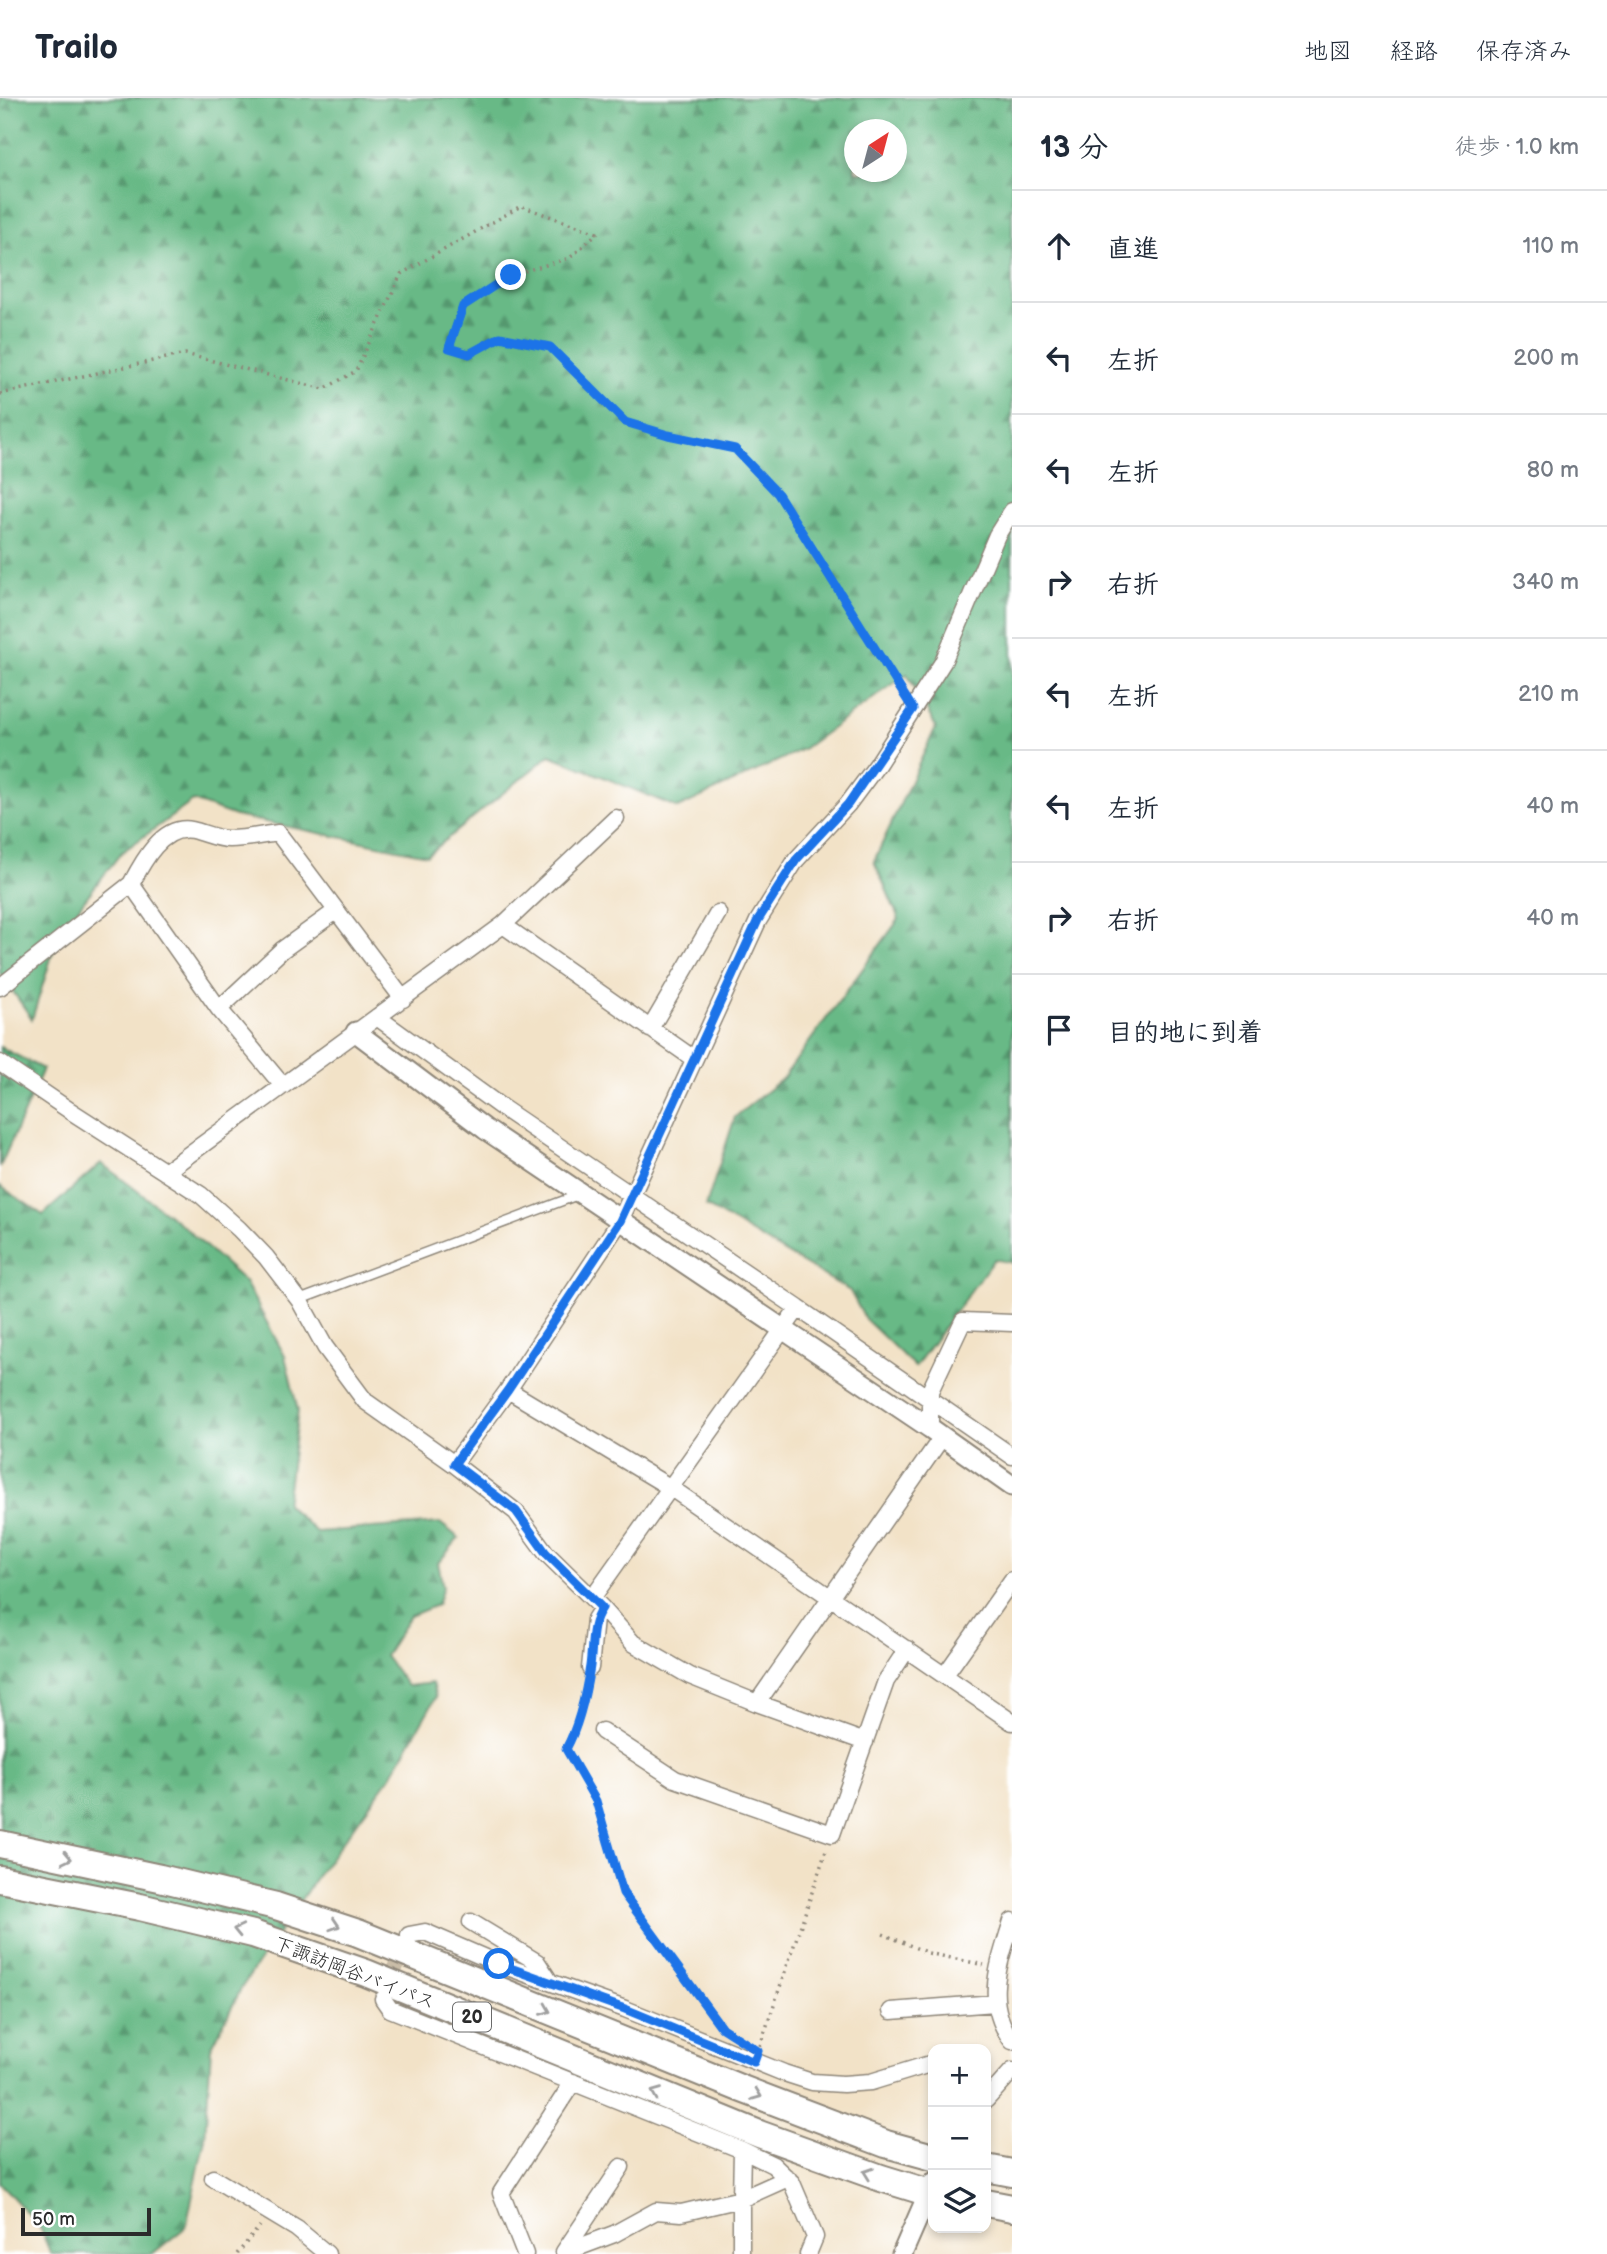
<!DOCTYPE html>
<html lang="ja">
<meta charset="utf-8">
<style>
body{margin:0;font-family:"Balsamiq Sans","Klee One",sans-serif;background:#f6f6f7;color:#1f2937}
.controls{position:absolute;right:21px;bottom:21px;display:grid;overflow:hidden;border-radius:14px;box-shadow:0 4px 10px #0003}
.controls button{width:63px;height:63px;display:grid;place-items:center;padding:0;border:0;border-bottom:2px solid #e0e1e3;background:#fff;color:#1f2937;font:35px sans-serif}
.compass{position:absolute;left:844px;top:21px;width:63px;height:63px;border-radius:50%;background:#fff;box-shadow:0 4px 10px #0003;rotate:36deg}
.scale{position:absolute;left:21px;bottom:18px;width:130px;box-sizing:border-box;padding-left:7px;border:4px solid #2b2b2b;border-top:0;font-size:19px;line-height:24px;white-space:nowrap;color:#2b2b2b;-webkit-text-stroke:5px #fff;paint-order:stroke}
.stop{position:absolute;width:21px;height:21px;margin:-16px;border:5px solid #1a73e8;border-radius:50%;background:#fff}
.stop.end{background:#1a73e8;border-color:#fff;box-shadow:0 2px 7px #0008}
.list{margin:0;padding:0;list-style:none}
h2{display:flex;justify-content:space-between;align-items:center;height:91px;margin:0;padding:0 28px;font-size:30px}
h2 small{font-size:23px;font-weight:400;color:#747a83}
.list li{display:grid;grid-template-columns:46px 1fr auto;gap:21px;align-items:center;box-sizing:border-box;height:112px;padding:0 28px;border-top:2px solid #e0e1e3}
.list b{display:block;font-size:26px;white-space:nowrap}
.list em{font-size:23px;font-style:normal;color:#747a83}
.icon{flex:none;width:38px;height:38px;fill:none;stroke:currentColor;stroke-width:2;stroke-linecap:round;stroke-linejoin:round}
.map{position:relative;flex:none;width:1012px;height:2156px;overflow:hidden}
header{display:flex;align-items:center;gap:42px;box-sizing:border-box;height:98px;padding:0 35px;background:#fff;border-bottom:2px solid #e0e1e3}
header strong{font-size:33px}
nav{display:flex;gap:38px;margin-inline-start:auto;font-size:24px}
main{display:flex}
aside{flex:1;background:#fff}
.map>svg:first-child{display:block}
</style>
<header>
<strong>Trailo</strong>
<nav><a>地図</a><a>経路</a><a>保存済み</a></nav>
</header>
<main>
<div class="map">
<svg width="1012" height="2156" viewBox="0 0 1012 2156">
<defs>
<pattern id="forest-firs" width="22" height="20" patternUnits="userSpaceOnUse" patternTransform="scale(1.75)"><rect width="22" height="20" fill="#67b986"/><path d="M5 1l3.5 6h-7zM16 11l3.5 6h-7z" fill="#55976e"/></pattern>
</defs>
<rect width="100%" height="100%" fill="#fff"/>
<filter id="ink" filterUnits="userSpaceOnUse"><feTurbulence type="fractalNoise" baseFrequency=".0143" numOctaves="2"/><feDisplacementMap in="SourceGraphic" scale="14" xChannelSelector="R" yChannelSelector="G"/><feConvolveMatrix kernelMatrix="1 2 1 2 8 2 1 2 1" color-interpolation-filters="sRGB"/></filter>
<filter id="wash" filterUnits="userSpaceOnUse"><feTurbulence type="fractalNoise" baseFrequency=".00686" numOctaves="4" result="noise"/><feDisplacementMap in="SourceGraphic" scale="28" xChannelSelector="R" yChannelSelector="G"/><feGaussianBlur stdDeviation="1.57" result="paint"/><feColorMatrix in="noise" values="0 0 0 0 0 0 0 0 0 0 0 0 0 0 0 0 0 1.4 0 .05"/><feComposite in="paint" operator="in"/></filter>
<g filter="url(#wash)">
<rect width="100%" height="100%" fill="#f2e2c7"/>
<path fill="url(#forest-firs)" stroke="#497258" stroke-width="2" fill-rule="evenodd" d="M0 0H1012V1165L994 1161 915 1269 865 1221 850 1193 706 1108 735 1019 783 980 899 821 874 763 936 629 907 576 803 651 678 710 550 657 427 757 235 718 193 703 121 755 59 835 32 921 0 875ZM855 32H897V74H855Z
M0 949 43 971 0 1069Z
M101 1065 182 1127 245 1184 285 1258 298 1313 286 1406 316 1434 440 1425 459 1440 438 1465 443 1489 437 1507 410 1518 385 1558 407 1588 432 1585 436 1599 391 1678 317 1778 242 1889 211 1950 205 2040 186 2129 152 2156H51L39 2128 0 2085V1088L43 1117Z"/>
</g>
<g filter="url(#ink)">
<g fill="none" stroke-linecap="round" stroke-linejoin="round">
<path stroke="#cabda8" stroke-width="16" stroke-dasharray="16 8" stroke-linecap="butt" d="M386 1893 405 1845"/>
<defs>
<path id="service" d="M299 1202 578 1097"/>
<path id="minor" d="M131 786 219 911 283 988
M503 827 694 961
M0 889 131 786C142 765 162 726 192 732 205 735 216 741 229 741 245 741 262 737 278 735L403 901
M219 911 282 852 336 813
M377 919 501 1009 798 1210 592 1500
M650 931 718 815
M0 965 69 1012 201 1097 239 1131 266 1159 299 1202 325 1249 365 1303 454 1366 516 1414 546 1455 602 1510 633 1545 690 1578 757 1605 865 1644
M165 1074 503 827 616 720
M798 1210 1012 1358
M508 1292 671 1390 1012 1624
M930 1330V1293L963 1223 1012 1225
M454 1366 508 1292 620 1123 758 823 796 762 848 706 877 667 943 564 997 437 1012 413
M590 1570 595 1521 602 1510
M945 1577 1012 1482
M757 1605 942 1339
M602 1633 675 1681 832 1736 886 1583 907 1551
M1012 1823C999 1866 983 1903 1012 1943
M471 1824 537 1864 550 1884
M409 1837 425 1834 499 1866 625 1911 784 1975 812 1984 843 1986 871 1984 933 1965
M383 1901 390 1911 742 2052 773 2067 792 2085 815 2139 808 2156
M891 1913 995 1905
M986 2002 1012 1973
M213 2080 297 2131 327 2156
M564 2154 621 2069
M566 2154 614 2136 656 2113 681 2115 741 2101 742 2052
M525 2156 501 2095 573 1984
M741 2156V2101L788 2080"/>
<path id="tertiary" d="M356 934 485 1031 930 1330 1012 1388
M902 2156 933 2085"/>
<path id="trunk" d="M0 1746 160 1780 276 1808 358 1835 742 1991 886 2046 933 2059
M0 1781 140 1809 253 1836 366 1875 759 2036 881 2080 933 2096
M986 2070 1012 2075
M986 2105 1012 2110"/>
</defs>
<use href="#service" stroke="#8e8679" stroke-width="11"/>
<use href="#minor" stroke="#8e8679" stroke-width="19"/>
<use href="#tertiary" stroke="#8e8679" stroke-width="23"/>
<use href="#trunk" stroke="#8e8679" stroke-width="30"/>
<path stroke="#8e8679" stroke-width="3.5" stroke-dasharray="2 5" stroke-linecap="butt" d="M0 296 185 256 324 291 356 273 401 176 521 108 597 135 570 160 511 177 463 208 449 250 469 256 500 239 550 249 626 324 668 337 735 351 778 396 904 597
M586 1585 574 1635 566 1651 596 1703 623 1795 723 1931
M883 1836 928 1855 984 1867
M760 1948 827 1750
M237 2156 260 2128"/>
<use href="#service" stroke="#fff" stroke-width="8"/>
<use href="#minor" stroke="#fff" stroke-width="16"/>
<use href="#tertiary" stroke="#fff" stroke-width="19"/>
<use href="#trunk" stroke="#fff" stroke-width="26"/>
</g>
<defs><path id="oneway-chevron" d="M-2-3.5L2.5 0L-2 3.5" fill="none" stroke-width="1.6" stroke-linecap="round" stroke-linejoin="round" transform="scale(1.75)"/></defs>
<g stroke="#a0a0a0">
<use href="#oneway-chevron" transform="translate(67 1760) rotate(12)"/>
<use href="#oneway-chevron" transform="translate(335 1827) rotate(18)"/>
<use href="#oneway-chevron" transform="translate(238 1832) rotate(-167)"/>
<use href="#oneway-chevron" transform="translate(546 1912) rotate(22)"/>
<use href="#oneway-chevron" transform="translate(656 1995) rotate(-158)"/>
<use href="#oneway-chevron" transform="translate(757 1997) rotate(21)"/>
<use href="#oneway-chevron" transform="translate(868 2075) rotate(-160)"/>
</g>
</g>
<g fill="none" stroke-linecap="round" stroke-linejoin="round" filter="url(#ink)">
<path stroke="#1a73e8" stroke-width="9" d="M499 1866 625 1911 754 1964 758 1953 722 1930 623 1795 596 1703 566 1651C579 1627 586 1595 590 1568 593 1547 590 1527 602 1510L546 1455 516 1413 454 1366 508 1292 620 1123 758 822 796 762 848 706 913 611 778 396 735 351 668 337 625 324 550 249 500 239 469 256 449 250 463 208 511 177"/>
</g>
<g text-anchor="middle" stroke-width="5" stroke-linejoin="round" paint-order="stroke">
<rect fill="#fff" stroke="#6b6b6b" stroke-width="2" x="453" y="1904.5" width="38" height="29" rx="5"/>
<g font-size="18" font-weight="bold" fill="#2b2b2b">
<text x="472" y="1925">20</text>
</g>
<g font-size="19" fill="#2b2b2b" stroke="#fff">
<text transform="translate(355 1874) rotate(21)" y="7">下諏訪岡谷バイパス</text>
</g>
</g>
</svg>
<div class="controls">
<button>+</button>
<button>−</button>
<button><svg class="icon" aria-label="layers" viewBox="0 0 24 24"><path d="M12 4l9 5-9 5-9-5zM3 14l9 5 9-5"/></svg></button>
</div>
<svg class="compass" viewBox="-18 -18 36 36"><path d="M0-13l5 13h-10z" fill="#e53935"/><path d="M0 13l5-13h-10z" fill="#747a83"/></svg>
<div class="scale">50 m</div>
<div class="stop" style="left:499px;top:1866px"></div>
<div class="stop end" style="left:511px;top:177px"></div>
</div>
<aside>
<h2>13 分<small>徒歩 · 1.0 km</small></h2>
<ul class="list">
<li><svg class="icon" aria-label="ahead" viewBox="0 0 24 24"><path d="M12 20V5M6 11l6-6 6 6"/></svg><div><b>直進</b></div><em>110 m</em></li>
<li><svg class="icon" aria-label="left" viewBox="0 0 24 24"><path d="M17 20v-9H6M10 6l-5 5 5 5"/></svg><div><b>左折</b></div><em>200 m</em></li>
<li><svg class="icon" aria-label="left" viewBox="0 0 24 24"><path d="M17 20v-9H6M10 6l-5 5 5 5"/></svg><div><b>左折</b></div><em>80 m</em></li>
<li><svg class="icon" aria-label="right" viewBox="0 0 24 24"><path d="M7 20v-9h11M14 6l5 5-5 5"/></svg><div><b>右折</b></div><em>340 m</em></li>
<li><svg class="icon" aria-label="left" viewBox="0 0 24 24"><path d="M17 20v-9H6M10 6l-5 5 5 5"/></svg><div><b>左折</b></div><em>210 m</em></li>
<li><svg class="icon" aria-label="left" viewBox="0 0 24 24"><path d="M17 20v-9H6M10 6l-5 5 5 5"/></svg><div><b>左折</b></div><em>40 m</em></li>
<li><svg class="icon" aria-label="right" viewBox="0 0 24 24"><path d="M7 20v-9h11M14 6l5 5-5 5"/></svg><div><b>右折</b></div><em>40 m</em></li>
<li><svg class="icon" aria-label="arrive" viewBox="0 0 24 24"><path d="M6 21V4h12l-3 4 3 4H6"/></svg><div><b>目的地に到着</b></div></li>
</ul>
</aside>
</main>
